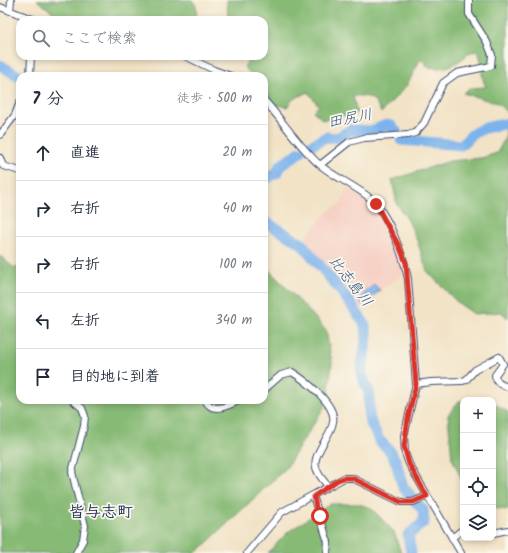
<!DOCTYPE html>
<html lang="ja">
<meta charset="utf-8">
<style>
body{margin:0;font-family:Kalam,"Klee One",sans-serif;background:#f6f6f7;color:#1f2937}
.controls{position:absolute;right:12px;bottom:12px;display:grid;overflow:hidden;border-radius:8px;box-shadow:0 2px 6px #0003}
.controls button{width:36px;height:36px;display:grid;place-items:center;padding:0;border:0;border-bottom:1px solid #e0e1e3;background:#fff;color:#1f2937;font:20px sans-serif}
.stop{position:absolute;width:12px;height:12px;margin:-9px;border:3px solid #d93025;border-radius:50%;background:#fff}
.stop.end{background:#d93025;border-color:#fff;box-shadow:0 1px 4px #0008}
.list{margin:0;padding:0;list-style:none}
h2{display:flex;justify-content:space-between;align-items:center;height:52px;margin:0;padding:0 16px;font-size:17px}
h2 small{font-size:13px;font-weight:400;color:#747a83}
.list li{display:grid;grid-template-columns:26px 1fr auto;gap:12px;align-items:center;box-sizing:border-box;height:56px;padding:0 16px;border-top:1px solid #e0e1e3}
.list b{display:block;font-size:15px;white-space:nowrap}
.list em{font-size:13px;font-style:normal;color:#747a83}
.icon{flex:none;width:22px;height:22px;fill:none;stroke:currentColor;stroke-width:2;stroke-linecap:round;stroke-linejoin:round}
.map{position:relative;flex:none;width:508px;height:553px;overflow:hidden}
.search{position:absolute;background:#fff;box-shadow:0 2px 6px #0003;left:16px;top:16px;width:252px;height:44px;display:flex;align-items:center;gap:10px;box-sizing:border-box;padding:0 14px;border-radius:12px;color:#747a83;font-size:15px}
.panel{position:absolute;background:#fff;box-shadow:0 2px 6px #0003;left:16px;top:72px;width:252px;height:332px;border-radius:12px}
.map>svg:first-child{display:block}
</style>
<div class="map">
<svg width="508" height="553" viewBox="0 0 508 553">
<rect width="100%" height="100%" fill="#fbf7ec"/>
<filter id="ink" filterUnits="userSpaceOnUse"><feTurbulence type="fractalNoise" baseFrequency=".025" numOctaves="2"/><feDisplacementMap in="SourceGraphic" scale="8" xChannelSelector="R" yChannelSelector="G"/><feConvolveMatrix kernelMatrix="1 2 1 2 8 2 1 2 1" color-interpolation-filters="sRGB"/></filter>
<filter id="wash" filterUnits="userSpaceOnUse"><feTurbulence type="fractalNoise" baseFrequency=".012" numOctaves="4" result="noise"/><feDisplacementMap in="SourceGraphic" scale="16" xChannelSelector="R" yChannelSelector="G"/><feGaussianBlur stdDeviation="0.9" result="paint"/><feColorMatrix in="noise" values="0 0 0 0 0 0 0 0 0 0 0 0 0 0 0 0 0 1.4 0 .05"/><feComposite in="paint" operator="in"/></filter>
<g filter="url(#wash)">
<rect width="100%" height="100%" fill="#f2e3c6"/>
<path fill="#f6d1c5" d="M348 188 371 203 398 250 405 274 385 286 363 308 356 311 302 243 318 222 330 210 344 202 342 200 346 189Z"/>
<path fill="#86ba75" stroke="#50746a" d="M37 0H192L196 6 197 20H63Z
M227 0H508V113L497 103 463 93 471 88 486 87C479 73 484 65 478 51L470 52C456 65 446 70 428 67L421 58 407 85 381 113C376 98 369 95 353 96L357 113 323 120 313 111 319 106 308 92 293 99 287 107 274 104 264 89V76H253L244 67 251 56H264V20H228Z
M508 117V318L501 312 474 314 457 302 427 271 418 243 408 220 397 204 392 180 450 161 481 158 497 153 505 138Z
M0 256 14 268 20 267V400H264V265L311 313 326 331 332 362 328 401 286 468 196 553H0Z
M459 401H463V482L452 458 448 415Z
M493 403 508 412V510L493 508Z
M330 504H359L371 508 394 532 401 553H268L288 532Z"/>
<path fill="#7db3ec" stroke="#4c71a5" d="M374 284 380 290 363 305 358 300Z"/>
<g fill="none" stroke-linecap="round" stroke-linejoin="round">
<path stroke="#7db3ec" stroke-width="11" d="M0 65 20 77
M401 140 461 145
M466 141C476 127 492 127 508 123
M310 146 326 137 337 138 351 130 372 131 386 125 391 126 396 131
M264 180 278 172 280 166 300 152
M264 221 302 244 344 295 364 323 367 335 362 367V376L369 392V416L371 423 379 440 390 451 396 462 403 487 423 510 424 522 408 535 411 553"/>
</g>
</g>
<g filter="url(#ink)">
<g fill="none" stroke-linecap="round" stroke-linejoin="round">
<defs>
<path id="minor" d="M0 7 35 20
M10 11 11 0
M185 56 214 70 231 76
M30 76 31 56
M264 100C283 121 299 147 320 165 336 178 356 186 371 199 388 213 404 257 408 279L416 384 404 436 405 453 409 464 461 553
M0 135 15 115 20 102
M0 158 3 166 20 171
M320 165 349 142 364 138 408 135 415 133 424 123 443 83 457 73 491 66 492 55 487 42 469 14V0
M416 384 431 382 462 381 466 380 475 370 499 357 503 364 495 375C496 383 501 385 508 387
M264 390 281 375 292 372C305 380 337 405 333 422 331 435 319 446 316 459 313 469 322 479 328 486
M72 400 82 408 85 416 84 426 72 472 85 526 83 540 76 553
M205 400C213 415 229 405 241 400
M313 496 328 542 327 553
M493 533 508 530
M452 538 463 529
M247 553 282 512 344 478H352L401 502H413L427 496"/>
</defs>
<use href="#minor" stroke="#3b4a6e" stroke-width="8"/>
<use href="#minor" stroke="#fff" stroke-width="6"/>
</g>
</g>
<g fill="none" stroke-linecap="round" stroke-linejoin="round" filter="url(#ink)">
<path stroke="#d93025" stroke-width="5" d="M320 516 316 508 314 496 338 480 344 478H352L401 502H413L427 496 409 464 404 446 408 418 416 384 406 263 400 248 376 204"/>
</g>
<g text-anchor="middle" stroke-width="3.5" stroke-linejoin="round" paint-order="stroke">
<g font-size="15" font-style="italic" fill="#385789" stroke="#fbf7ec">
<text transform="translate(350 118) rotate(-11)" y="5">田尻川</text>
<text transform="translate(351 281) rotate(52)" y="5">比志島川</text>
</g>
<g font-size="16" font-weight="bold" fill="#1b2f5e" stroke="#fbf7ec">
<text x="101" y="517">皆与志町</text>
</g>
</g>
</svg>
<div class="controls">
<button>+</button>
<button>−</button>
<button><svg class="icon" aria-label="locate" viewBox="0 0 24 24"><circle cx="12" cy="12" r="6"/><path d="M12 2v4M12 18v4M2 12h4M18 12h4"/></svg></button>
<button><svg class="icon" aria-label="layers" viewBox="0 0 24 24"><path d="M12 4l9 5-9 5-9-5zM3 14l9 5 9-5"/></svg></button>
</div>
<div class="stop" style="left:320px;top:516px"></div>
<div class="stop end" style="left:376px;top:204px"></div>
<div class="search"><svg class="icon" aria-label="search" viewBox="0 0 24 24"><circle cx="10" cy="10" r="6"/><path d="M15 15l6 6"/></svg>ここで検索</div>
<section class="panel">
<h2>7 分<small>徒歩 · 500 m</small></h2>
<ul class="list">
<li><svg class="icon" aria-label="ahead" viewBox="0 0 24 24"><path d="M12 20V5M6 11l6-6 6 6"/></svg><div><b>直進</b></div><em>20 m</em></li>
<li><svg class="icon" aria-label="right" viewBox="0 0 24 24"><path d="M7 20v-9h11M14 6l5 5-5 5"/></svg><div><b>右折</b></div><em>40 m</em></li>
<li><svg class="icon" aria-label="right" viewBox="0 0 24 24"><path d="M7 20v-9h11M14 6l5 5-5 5"/></svg><div><b>右折</b></div><em>100 m</em></li>
<li><svg class="icon" aria-label="left" viewBox="0 0 24 24"><path d="M17 20v-9H6M10 6l-5 5 5 5"/></svg><div><b>左折</b></div><em>340 m</em></li>
<li><svg class="icon" aria-label="arrive" viewBox="0 0 24 24"><path d="M6 21V4h12l-3 4 3 4H6"/></svg><div><b>目的地に到着</b></div></li>
</ul>
</section>
</div>
